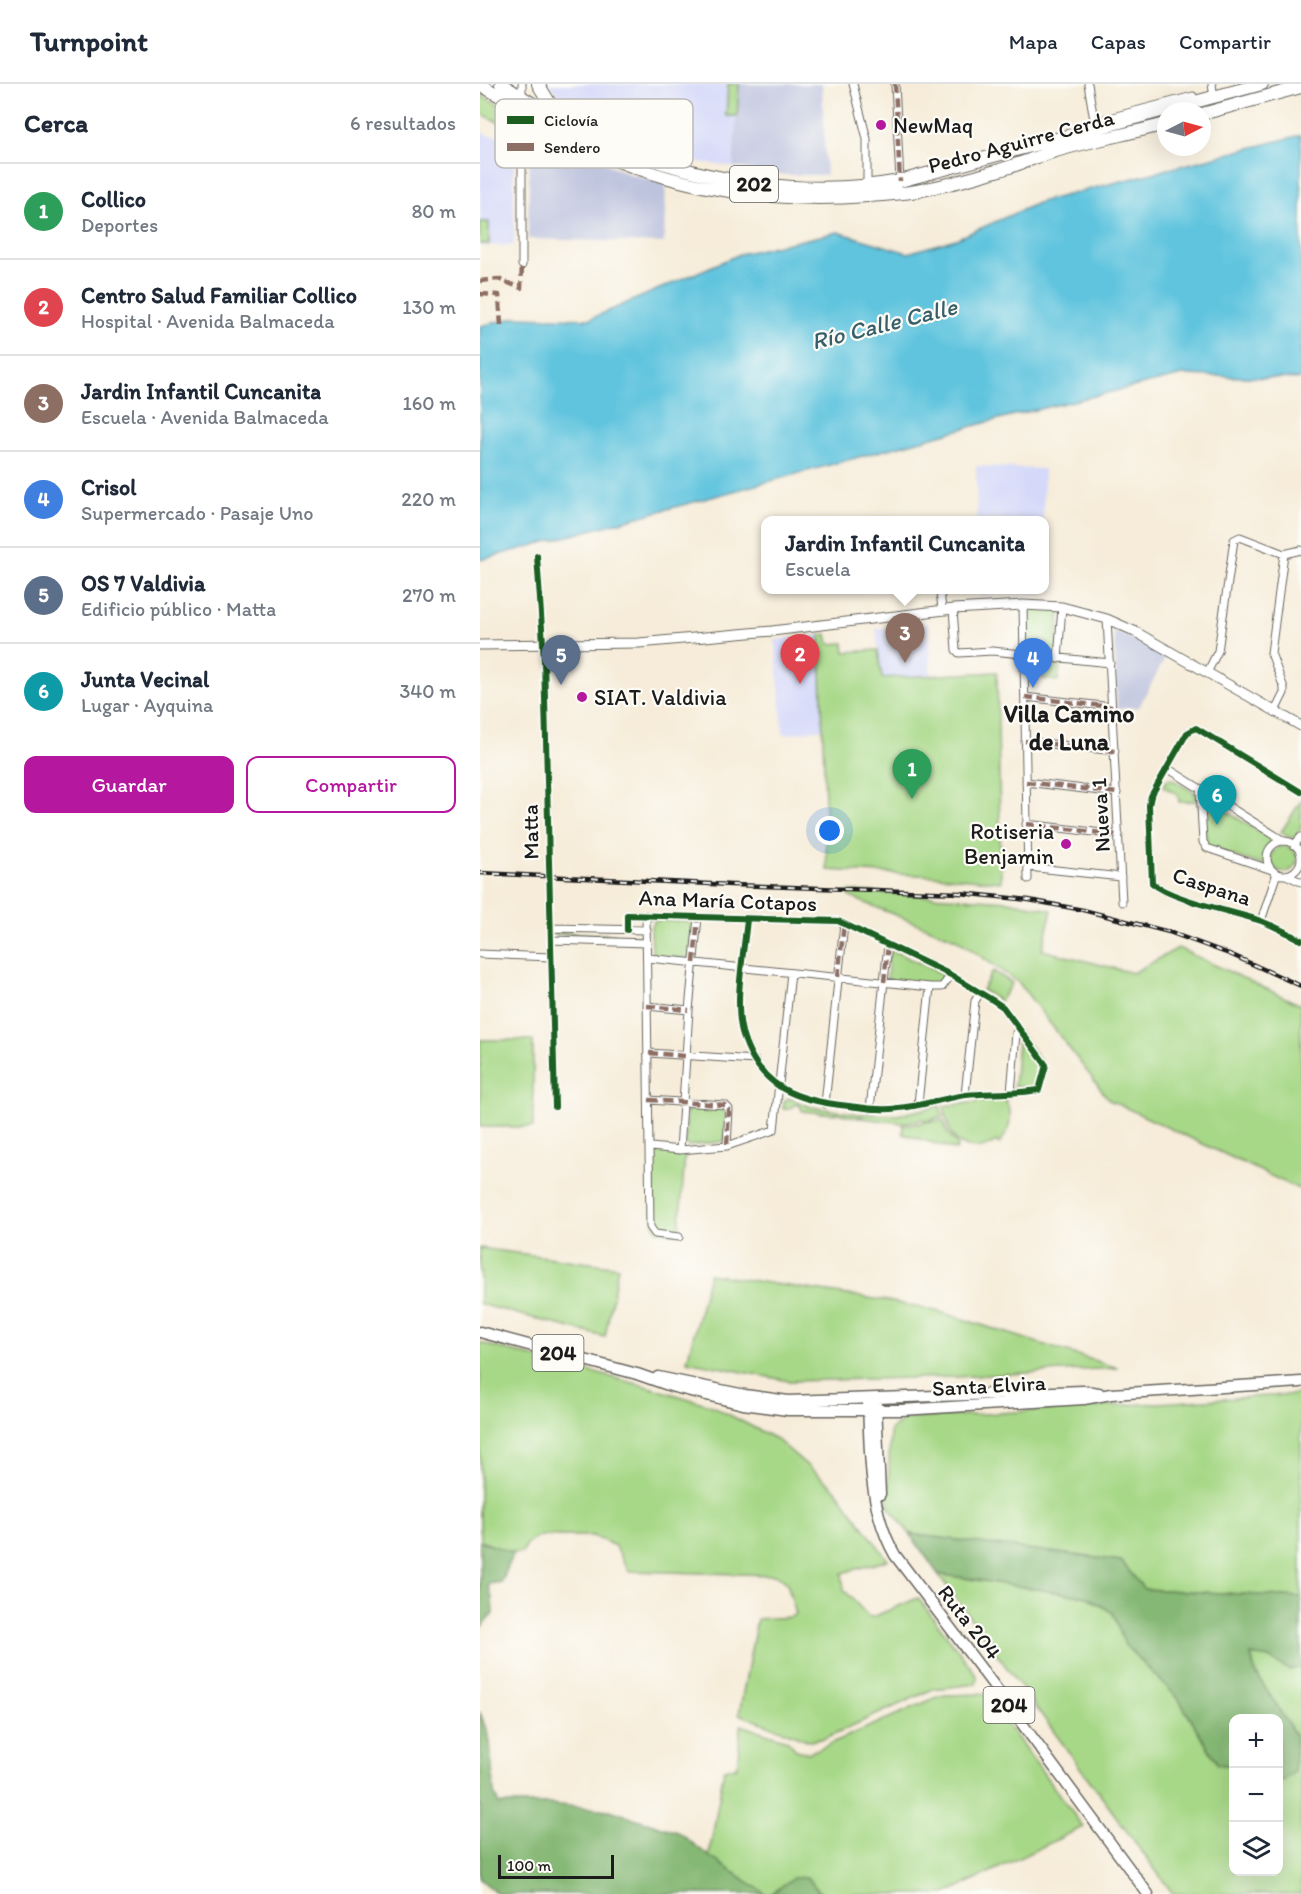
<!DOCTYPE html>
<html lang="es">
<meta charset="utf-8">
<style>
body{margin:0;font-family:Itim,sans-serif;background:#f2f2f3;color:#1f2937}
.controls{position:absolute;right:18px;bottom:18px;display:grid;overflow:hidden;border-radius:12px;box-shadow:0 6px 24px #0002}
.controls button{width:54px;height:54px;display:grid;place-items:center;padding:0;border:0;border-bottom:2px solid #e0e1e3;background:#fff;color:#1f2937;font:30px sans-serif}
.compass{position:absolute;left:677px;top:18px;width:54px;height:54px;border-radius:50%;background:#fff;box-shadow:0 6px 24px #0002;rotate:84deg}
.scale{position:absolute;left:18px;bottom:15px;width:116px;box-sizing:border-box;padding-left:6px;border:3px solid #1c1c1c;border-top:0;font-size:16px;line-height:21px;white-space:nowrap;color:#1c1c1c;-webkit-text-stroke:4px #fdfcf7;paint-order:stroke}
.you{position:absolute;left:350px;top:747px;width:21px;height:21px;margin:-15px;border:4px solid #fff;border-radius:50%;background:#1a73e8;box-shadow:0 0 0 9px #1a73e833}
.badge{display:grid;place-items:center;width:39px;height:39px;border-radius:50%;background:#b5179e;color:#fff;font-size:20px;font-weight:700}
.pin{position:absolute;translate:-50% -50px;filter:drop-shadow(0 2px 3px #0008)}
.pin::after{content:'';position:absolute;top:32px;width:21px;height:18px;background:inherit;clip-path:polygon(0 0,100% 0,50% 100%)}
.popup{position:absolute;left:281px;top:432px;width:288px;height:78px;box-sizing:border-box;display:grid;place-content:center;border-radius:12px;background:#fff;filter:drop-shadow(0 2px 4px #0005);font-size:20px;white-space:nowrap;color:#747a83}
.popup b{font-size:22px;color:#1f2937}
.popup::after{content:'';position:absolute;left:50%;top:100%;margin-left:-12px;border:12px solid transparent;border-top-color:#fff}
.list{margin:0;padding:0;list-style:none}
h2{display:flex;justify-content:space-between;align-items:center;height:78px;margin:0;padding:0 24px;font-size:26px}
h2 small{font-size:20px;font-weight:400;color:#747a83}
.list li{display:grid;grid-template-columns:39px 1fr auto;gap:18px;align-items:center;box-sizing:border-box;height:96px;padding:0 24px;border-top:2px solid #e0e1e3}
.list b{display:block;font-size:22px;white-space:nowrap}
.list p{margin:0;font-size:20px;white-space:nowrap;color:#747a83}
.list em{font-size:20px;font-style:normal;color:#747a83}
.actions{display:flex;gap:12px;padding:18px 24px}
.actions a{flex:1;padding:14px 0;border:2px solid #b5179e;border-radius:12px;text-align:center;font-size:21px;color:#b5179e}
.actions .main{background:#b5179e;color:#fff}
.icon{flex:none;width:33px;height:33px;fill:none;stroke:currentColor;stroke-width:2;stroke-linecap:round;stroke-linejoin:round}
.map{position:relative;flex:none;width:821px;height:1810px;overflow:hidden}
header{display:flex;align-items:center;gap:36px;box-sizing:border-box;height:84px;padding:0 30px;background:#fff;border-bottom:2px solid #e0e1e3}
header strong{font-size:28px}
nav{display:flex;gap:33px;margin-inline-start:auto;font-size:21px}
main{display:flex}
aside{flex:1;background:#fff}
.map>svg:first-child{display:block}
</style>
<header>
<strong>Turnpoint</strong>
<nav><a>Mapa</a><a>Capas</a><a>Compartir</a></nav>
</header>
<main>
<aside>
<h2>Cerca<small>6 resultados</small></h2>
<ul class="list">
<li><span class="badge" style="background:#2e9e5b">1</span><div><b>Collico</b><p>Deportes</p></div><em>80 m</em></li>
<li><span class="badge" style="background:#e0444e">2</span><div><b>Centro Salud Familiar Collico</b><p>Hospital · Avenida Balmaceda</p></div><em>130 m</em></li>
<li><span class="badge" style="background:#8d6e63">3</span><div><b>Jardin Infantil Cuncanita</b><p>Escuela · Avenida Balmaceda</p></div><em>160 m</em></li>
<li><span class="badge" style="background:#3f7fe0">4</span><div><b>Crisol</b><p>Supermercado · Pasaje Uno</p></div><em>220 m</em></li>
<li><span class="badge" style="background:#5c6f8a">5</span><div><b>OS 7 Valdivia</b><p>Edificio público · Matta</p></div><em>270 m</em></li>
<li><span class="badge" style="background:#0f9aa8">6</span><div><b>Junta Vecinal</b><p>Lugar · Ayquina</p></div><em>340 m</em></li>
</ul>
<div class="actions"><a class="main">Guardar</a><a>Compartir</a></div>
</aside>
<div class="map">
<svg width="821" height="1810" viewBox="0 0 821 1810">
<rect width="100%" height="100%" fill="#fdfcf7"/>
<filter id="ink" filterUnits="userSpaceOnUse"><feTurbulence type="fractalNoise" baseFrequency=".0167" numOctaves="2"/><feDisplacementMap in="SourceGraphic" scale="12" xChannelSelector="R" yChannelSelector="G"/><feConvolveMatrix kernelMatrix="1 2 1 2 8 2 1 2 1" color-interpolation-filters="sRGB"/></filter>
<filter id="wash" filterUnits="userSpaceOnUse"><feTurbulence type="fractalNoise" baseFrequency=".008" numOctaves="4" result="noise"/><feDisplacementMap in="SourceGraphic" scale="24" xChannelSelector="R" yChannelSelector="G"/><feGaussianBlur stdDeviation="1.35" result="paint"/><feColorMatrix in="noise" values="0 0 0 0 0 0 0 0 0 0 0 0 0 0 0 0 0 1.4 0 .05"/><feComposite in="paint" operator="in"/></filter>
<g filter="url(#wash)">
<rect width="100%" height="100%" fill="#f6ecd9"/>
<path fill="#d4d8f9" d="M69 0H259L253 83 219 78 140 44 81 15Z
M0 47 7 51 18 52 34 66V161L0 162Z
M496 382 564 385 563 436H497Z
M498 506H562V510L526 509 498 512Z
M448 540 451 591 401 594 396 545Z
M340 551 343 645 303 651 295 556Z"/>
<path fill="#bdc3de" d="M259 0H342L346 91H305L253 83Z
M50 41 95 65 149 90 186 99 184 159 48 155Z
M637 547 686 572 659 623 637 625 634 549Z"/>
<path fill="#a7d887" stroke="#627a52" stroke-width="1.5" d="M248 0H259L257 32H246Z
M0 11C8 15 52 32 28 43L0 29Z
M0 138H9V160H0Z
M549 522 576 524 580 528 576 569 573 571 546 567 545 527Z
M347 550 349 560 364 559 365 568 398 566 402 594 517 588 521 798 457 792 347 786 340 551Z
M574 577 581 578 578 597 548 592Z
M688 695H692L715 709 716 717 699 718 698 710 683 703Z
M821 717V744L815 753 810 754 801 748Z
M727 719H733L793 756 794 759 788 764 783 781 727 764 723 722Z
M791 775a13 13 0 1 1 26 0a13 13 0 1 1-26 0Z
M370 807 528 817 572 826 562 866 653 889 698 864 821 921V1106L629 1016 539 899 476 855 370 813 368 809Z
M176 836 215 838 212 875 177 872 172 867 171 842Z
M75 848 161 852V854L75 850Z
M409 865 463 890 462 898 455 901 407 896Z
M513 887 532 899 520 917 502 906Z
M539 948 562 979 557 1001 553 1003H534Z
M0 956H53V1043H0Z
M309 1014 331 1023 380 1030 379 1034 356 1029 355 1030 322 1027 321 1023 316 1020 309 1025H303L304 1017Z
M524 1015C535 1030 530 1047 519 1060L516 1057C502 1069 480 1066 471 1049 466 1041 466 1031 464 1022Z
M210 1020 246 1025 245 1057 209 1062 205 1060 207 1022Z
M460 1022 463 1033 444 1037 443 1035 423 1039 381 1034 382 1030 417 1031Z
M463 1036 467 1048 478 1061 476 1066 423 1050V1041Z
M178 1067 205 1070 199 1150 178 1147 174 1143 173 1073Z
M0 1164 138 1183 125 1253 0 1220Z
M229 1190 408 1217 460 1228 638 1284 475 1293 309 1297 207 1277Z
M0 1259 165 1302 230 1321 296 1355 356 1406 408 1476 362 1489 364 1506 389 1533 395 1532 438 1514 493 1586 497 1593 496 1600 453 1605 345 1654 330 1657 259 1630 277 1535 310 1533 316 1530 307 1499 297 1491 149 1487 135 1462 113 1452H60L46 1460 42 1469H33L0 1457Z
M821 1310V1513L664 1505 641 1477 430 1450 408 1422 410 1346 425 1335Z
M458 1490 608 1513 633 1529 645 1561 698 1614 738 1680 753 1682 754 1788H798L799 1694 803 1696 814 1688 815 1652 775 1588 771 1570 789 1574 809 1586 821 1583V1810H693Z
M505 1610 603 1743 465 1810H341L337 1804 313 1794 291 1810H286L229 1772 244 1685 257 1683 261 1641 307 1656 316 1666 329 1669 455 1614 465 1611Z"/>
<path fill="#85b874" stroke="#506a48" stroke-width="1.5" d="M430 1450 641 1477 664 1505 821 1513V1583L809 1586 789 1574 771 1571 775 1588 816 1652 814 1688 803 1697 799 1694 798 1634H754L753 1682 738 1680 698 1614 645 1561 633 1529 608 1513 458 1490Z
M0 1457 33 1469 22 1498 8 1500 12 1514 13 1530 0 1544Z
M0 1628 10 1657 14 1709 19 1720H70L129 1726 198 1748 229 1772 286 1810H18L0 1795Z
M327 1793 341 1810H291L313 1794Z"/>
<path fill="#60c4de" stroke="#3e707d" stroke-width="1.5" d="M821 51V295L703 291 530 332 0 476V242L37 233 110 235 260 170 358 148 428 169 476 155 560 118Z"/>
</g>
<g filter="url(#ink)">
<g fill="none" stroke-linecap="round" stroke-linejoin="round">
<defs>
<path id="street" d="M373 0 387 55V102
M415 0 420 97
M608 0 615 42
M732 0 733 7
M617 37 713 12
M42 181V0
M57 472 64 574 75 1023
M460 506 462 526
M543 521 548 795
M473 525 476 566 479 569 512 567 630 579
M627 535 642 818
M578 575 582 523
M727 589 738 567 754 456 760 453 804 470 821 466
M545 613 632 623
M795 627 804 609V604L791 569 804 470
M545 657 635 667
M687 684 804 757
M546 698 637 709
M720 705 723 758 727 764 792 786
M821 708 716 644 707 649 671 712 669 721 672 799C692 816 751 827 778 836 793 841 807 849 821 856
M546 740 639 751
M787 774a17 17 0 1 1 34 0a17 17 0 1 1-34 0Z
M814 761 821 753
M548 783 641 793
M806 791 821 798
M166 831 170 1143 175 1150 199 1153
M781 837 797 789
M71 844 167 846
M147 846V831L358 837 471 891 514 917 523 923 566 981 559 1006C535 1010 510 1009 486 1011 464 1014 442 1022 419 1024 402 1027 386 1024 369 1022 317 1017 278 1004 262 948 254 917 264 868 267 835
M71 856 167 859
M0 870 71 873
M168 874 450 903H462L471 891
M167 922 209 926
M169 969 275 976
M531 1009 536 949 539 944
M485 1011 495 917 500 909
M169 1016 245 1021 249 1025 247 1062
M345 1020 364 840
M438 1020 450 903
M390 1025 408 861
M171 1063 200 1066 247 1062 294 1046 311 889
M200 1066 209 926 218 833"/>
<path id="secondary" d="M0 561 159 559 292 547 473 525 543 521 582 523 627 535 654 547 821 642"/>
<path id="primary" d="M0 1248 157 1290 194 1303 263 1320 308 1326H421L604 1315 631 1310 821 1298
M178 1293 265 1311 308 1317 604 1307 619 1309
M388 1315C390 1367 388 1424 415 1471L515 1603 668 1810
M396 1320 400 1410"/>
<path id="highway" d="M21 0C42 13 62 26 84 38 182 91 310 117 420 97L782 0
M58 0 77 31
M0 1C43 23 81 53 126 72 208 107 299 119 387 112 404 111 420 110 437 107 463 102 490 95 516 87 535 82 553 74 572 68 609 57 648 50 686 40
M722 30 821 3"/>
</defs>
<use href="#street" stroke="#68655e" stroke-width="9"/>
<use href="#secondary" stroke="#68655e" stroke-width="11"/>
<use href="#primary" stroke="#68655e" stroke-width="13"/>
<use href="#highway" stroke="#68655e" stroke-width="14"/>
<use href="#street" stroke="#fff" stroke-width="7"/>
<use href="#secondary" stroke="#fff" stroke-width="9"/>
<use href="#primary" stroke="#fff" stroke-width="10"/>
<use href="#highway" stroke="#fff" stroke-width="12"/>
<defs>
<path id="rail" d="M0 789 252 801 480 809 549 816 603 826 689 848 752 871 821 902"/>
</defs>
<use href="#rail" stroke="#1c1c1c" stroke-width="4.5"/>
<use href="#rail" stroke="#fdfcf7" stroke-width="2" stroke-dasharray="7" stroke-linecap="butt"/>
<path stroke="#8d6e63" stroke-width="4.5" stroke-dasharray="9 4.5" stroke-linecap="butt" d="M415 0 420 97
M0 197 18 195 41 204 42 181
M0 210 19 211 21 242
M545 613 632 623
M545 657 635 667
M546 698 637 709
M546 740 639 751
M214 879 218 833
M358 893 364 840
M404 898 408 861
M167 922 209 926
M169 969 206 972
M169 1016 245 1021 249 1025 247 1062"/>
<defs>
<path id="cycleway" d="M57 472 64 574 75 1023
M821 708 716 644 707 649 671 712 669 721 672 799C692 816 751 827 778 836 793 841 807 849 821 856
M147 846V831L358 837 471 891 514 917 523 923 566 981 559 1006C535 1010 510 1009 486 1011 464 1014 442 1022 419 1024 402 1027 386 1024 369 1022 317 1017 278 1004 262 948 254 917 264 868 267 835"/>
</defs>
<use href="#cycleway" stroke="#fdfcf7" stroke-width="10"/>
<use href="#cycleway" stroke="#1b5e20" stroke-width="6"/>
</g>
</g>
<g fill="#b5179e" stroke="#fdfcf7" stroke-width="2">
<circle cx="401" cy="41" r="6"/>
<circle cx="102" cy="613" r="6"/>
<circle cx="586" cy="760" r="6"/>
</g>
<g text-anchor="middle" stroke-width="4.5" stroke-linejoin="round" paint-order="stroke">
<g fill="#fdfcf7" stroke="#605f5e" stroke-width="1.5">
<rect x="250" y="82" width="48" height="36" rx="4.5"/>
<rect x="52.5" y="1251" width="51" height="36" rx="4.5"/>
<rect x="503.5" y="1603" width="51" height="36" rx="4.5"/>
</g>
<g font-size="21" font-weight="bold" fill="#1c1c1c">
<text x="274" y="107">202</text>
<text x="78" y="1276">204</text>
<text x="529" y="1628">204</text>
</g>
<g font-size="22" fill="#1c1c1c" stroke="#fdfcf7" text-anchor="start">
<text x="413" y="49">NewMaq</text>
<text x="114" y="621">SIAT. Valdivia</text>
<text x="574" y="755" text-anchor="end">Rotiseria<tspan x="574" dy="25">Benjamin</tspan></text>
</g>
<g font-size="22" fill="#1c1c1c" stroke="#fdfcf7">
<text transform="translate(541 57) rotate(-15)" y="8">Pedro Aguirre Cerda</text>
<text transform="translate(620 731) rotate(-93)" y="8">Nueva 1</text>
<text transform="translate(50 748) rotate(-91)" y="8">Matta</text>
<text transform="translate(732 802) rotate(18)" y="8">Caspana</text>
<text transform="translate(248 816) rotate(2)" y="8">Ana María Cotapos</text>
<text transform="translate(509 1301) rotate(-3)" y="8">Santa Elvira</text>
<text transform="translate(490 1538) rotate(52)" y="8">Ruta 204</text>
</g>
<g font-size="24" font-style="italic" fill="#375f6a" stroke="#fdfcf7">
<text transform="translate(404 240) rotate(-14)" y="8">Río Calle Calle</text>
</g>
<g font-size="24" font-weight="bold" fill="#1c1c1c" stroke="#fdfcf7">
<text x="589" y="638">Villa Camino<tspan x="589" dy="28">de Luna</tspan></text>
</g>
</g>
<rect x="15" y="15" width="198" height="69" rx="9" fill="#fdfcf7" stroke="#bab9b5" stroke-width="1.5"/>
<rect x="27" y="32" width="27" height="8" fill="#1b5e20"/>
<rect x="27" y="59" width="27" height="8" fill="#8d6e63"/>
<g font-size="16" fill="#1c1c1c">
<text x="64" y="42">Ciclovía</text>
<text x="64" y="69">Sendero</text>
</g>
</svg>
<div class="controls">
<button>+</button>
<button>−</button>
<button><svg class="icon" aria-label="layers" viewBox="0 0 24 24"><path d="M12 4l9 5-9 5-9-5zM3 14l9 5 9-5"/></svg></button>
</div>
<svg class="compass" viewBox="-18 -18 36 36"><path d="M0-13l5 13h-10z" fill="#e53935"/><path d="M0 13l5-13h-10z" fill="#747a83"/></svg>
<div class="scale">100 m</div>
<div class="you"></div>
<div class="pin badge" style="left:432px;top:715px;background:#2e9e5b">1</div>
<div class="pin badge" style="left:320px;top:600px;background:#e0444e">2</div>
<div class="pin badge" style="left:425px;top:579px;background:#8d6e63">3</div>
<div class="popup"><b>Jardin Infantil Cuncanita</b>Escuela</div>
<div class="pin badge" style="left:553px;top:604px;background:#3f7fe0">4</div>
<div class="pin badge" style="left:81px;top:601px;background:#5c6f8a">5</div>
<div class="pin badge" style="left:737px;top:741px;background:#0f9aa8">6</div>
</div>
</main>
